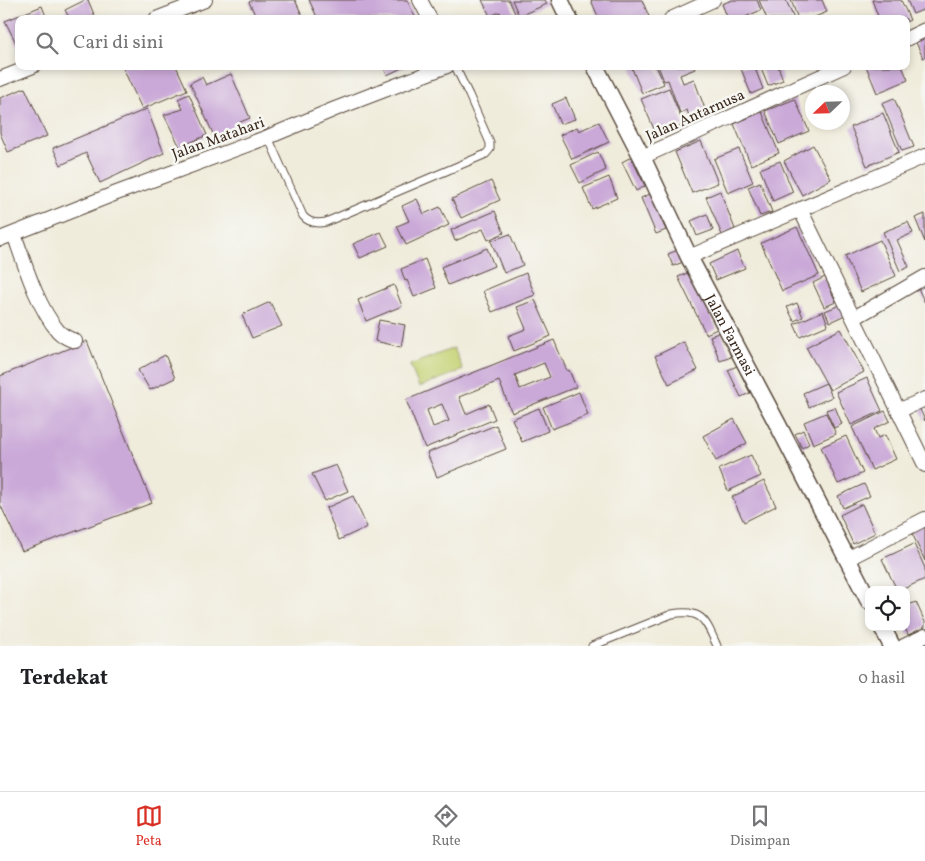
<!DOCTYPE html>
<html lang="id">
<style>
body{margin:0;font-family:Vollkorn,serif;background:#f6f6f6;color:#202124}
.controls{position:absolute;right:15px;bottom:15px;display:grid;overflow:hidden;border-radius:10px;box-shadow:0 2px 8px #0003}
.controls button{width:45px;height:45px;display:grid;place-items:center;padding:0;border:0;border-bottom:1px solid #e0e0e0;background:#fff;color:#202124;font:25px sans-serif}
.compass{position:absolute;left:805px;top:85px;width:45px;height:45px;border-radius:50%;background:#fff;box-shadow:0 2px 8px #0003;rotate:247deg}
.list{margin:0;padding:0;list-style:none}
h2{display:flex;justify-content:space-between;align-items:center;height:65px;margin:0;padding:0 20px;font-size:21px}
h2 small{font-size:16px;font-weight:400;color:#757577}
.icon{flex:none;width:28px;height:28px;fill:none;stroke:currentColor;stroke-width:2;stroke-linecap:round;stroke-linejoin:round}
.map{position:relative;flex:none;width:925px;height:646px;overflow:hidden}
.search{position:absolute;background:#fff;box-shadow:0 2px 8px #0003;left:15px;right:15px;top:15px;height:55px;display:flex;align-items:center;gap:12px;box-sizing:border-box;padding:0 18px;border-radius:10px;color:#757577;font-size:19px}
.sheet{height:145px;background:#fff}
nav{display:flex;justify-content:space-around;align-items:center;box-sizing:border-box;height:70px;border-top:1px solid #e0e0e0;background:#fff;font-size:14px;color:#757577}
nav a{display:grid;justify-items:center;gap:2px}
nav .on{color:#d93025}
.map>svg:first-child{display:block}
</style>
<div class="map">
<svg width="925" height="646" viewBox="0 0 925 646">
<rect width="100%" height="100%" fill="#f6f6f2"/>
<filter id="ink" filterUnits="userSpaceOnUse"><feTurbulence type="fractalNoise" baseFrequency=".02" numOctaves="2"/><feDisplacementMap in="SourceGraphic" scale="10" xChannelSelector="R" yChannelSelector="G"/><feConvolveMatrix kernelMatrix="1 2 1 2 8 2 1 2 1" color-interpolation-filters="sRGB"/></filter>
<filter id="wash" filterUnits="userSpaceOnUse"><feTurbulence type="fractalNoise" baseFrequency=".0096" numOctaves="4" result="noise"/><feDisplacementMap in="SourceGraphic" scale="20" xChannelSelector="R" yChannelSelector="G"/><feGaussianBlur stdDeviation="1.12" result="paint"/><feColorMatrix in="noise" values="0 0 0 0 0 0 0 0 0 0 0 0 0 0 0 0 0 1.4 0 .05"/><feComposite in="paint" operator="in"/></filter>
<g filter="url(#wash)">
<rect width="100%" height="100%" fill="#f0ecdb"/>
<path fill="#c6d375" stroke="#807e4a" d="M454 348 463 370 419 387 410 365Z"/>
<g id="blocks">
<path fill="#caa9d8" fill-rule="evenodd" d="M85 0H88L96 19H70L65 10Z
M253 0H295L304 19H257L249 2Z
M309 0H407L416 19H318Z
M482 0H509L517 18 503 19 500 12 490 16Z
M512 0H545L547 4 519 16Z
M591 0H642L650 19H599Z
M732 0H757L761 10 741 19H728L722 4Z
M759 0H786L794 19H767Z
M791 0H822L827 12 810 19H798Z
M872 0H901L910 20 906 22V19H879Z
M907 0H925V9L913 14Z
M42 6 47 19H19V49L5 21Z
M925 34V57L923 58 914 38Z
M122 66H176L187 90 142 109Z
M383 66H406L387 75Z
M631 66H656L664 84 642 93Z
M658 66H694L695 69 680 75 683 83 694 79 705 109 689 116 687 110 680 113 668 80 664 81Z
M740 66H754L763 89 751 94Z
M760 66H778L783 80 768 86Z
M866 66H902L908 80 877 93Z
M231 74 250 118 238 123 242 132 231 137 228 132 215 138 190 83 202 77 206 85Z
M25 88 47 136 8 152 0 133V98Z
M669 88 684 125 657 136 641 99Z
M189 94 207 135 180 147 164 115 183 109 178 99Z
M566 98 575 119 560 124 552 104Z
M894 98 914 147 902 151 882 103Z
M795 99 809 131 779 144 765 111Z
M147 109 164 153 100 183 86 153 61 165 53 148Z
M762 112 779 153 751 165 734 124Z
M883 113 899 152 867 166 851 127Z
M599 122 609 142 572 159 560 135 577 127 579 131Z
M701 141 718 183 692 193 675 152Z
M813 145 831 179 802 195 784 161Z
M739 149 753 182 728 193 714 159Z
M598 152 606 170 580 183 571 165Z
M631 157 645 186 636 191 622 162Z
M780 161 793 192 773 201 760 169Z
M609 177 617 198 592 209 583 188Z
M491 181 500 200 461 218 452 199Z
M760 182 772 212 760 216 748 187Z
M720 191 735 229 722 235 706 197Z
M650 194 666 230 656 234 641 198Z
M417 199 424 214 440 207 449 225 406 245 397 226 409 221 402 206Z
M495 211 504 233 488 240 483 229 455 241 451 230Z
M707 214 713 230 697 236 691 221Z
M925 214V242L915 218Z
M908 222 913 233 897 240 909 267 900 271 883 232Z
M797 227 819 275 782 291 761 243Z
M381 232 388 246 360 258 353 244Z
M510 234 523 265 504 273 491 241Z
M880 240 896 276 861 292 845 256Z
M487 248 494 266 448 285 441 267Z
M678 250 683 262 673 266 668 254Z
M737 251 745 268 716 280 709 264Z
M425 259 436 288 414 297 407 280 405 281 401 269Z
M690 272 717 329 706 334 678 277Z
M526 273 535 295 492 312 483 291Z
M825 277 836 302 824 307 813 283Z
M925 283V303L917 286Z
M394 285 402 306 366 321 358 300Z
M535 300 551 336 514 351 508 336 526 329 517 307Z
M270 302 282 326 252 338 242 315Z
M797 303 803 317 794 321 787 307Z
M840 305 845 315 830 322 825 311Z
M823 311 828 325 800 337 794 324Z
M379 320 405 325 401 347 375 341Z
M841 329 864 372 830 390 826 383 832 397 809 407 803 393 826 383 806 347Z
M721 332 731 357 720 361 710 336Z
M554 340 567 371 569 370 576 387 512 413 499 381 459 397 466 414 489 404 495 419 425 448 406 400ZM544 363 550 377 520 389 515 375ZM442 404 449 421 433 427 427 410Z
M87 341 152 503 22 551 0 504V376Z
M684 342 698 370 669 384 655 356Z
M165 355 175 378 150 390 138 370Z
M737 366 750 393 741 397 728 370Z
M867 378 882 411 851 425 836 392Z
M579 392 588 415 552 429 543 407Z
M835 407 842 424 834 428 826 410Z
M925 407V421L920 409Z
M539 408 548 431 522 442 512 419Z
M885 411 890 421 874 429 878 438 885 435 896 459 872 470 852 427Z
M826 413 836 434 813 444 804 422Z
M734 419 747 443 716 461 703 436Z
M496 425 506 449 437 477 427 453Z
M803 430 809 444 802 448 795 434Z
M846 436 863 473 838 484 821 447Z
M751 455 761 476 728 491 719 469Z
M336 465 348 491 325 501 312 474Z
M764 481 776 506 744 522 732 497Z
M864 484 870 496 843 508 838 496Z
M353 496 367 527 339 540 326 508Z
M862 504 875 533 853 544 840 515Z
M925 525V561L911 531Z
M914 544 925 568V579L901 590H897L882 559Z
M916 602 925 622V627L908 635 905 627H906V606Z"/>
</g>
</g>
<g filter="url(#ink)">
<use href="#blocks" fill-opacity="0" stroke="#56473a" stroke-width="1"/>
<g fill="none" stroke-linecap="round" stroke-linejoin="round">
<defs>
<path id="service" d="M268 137 303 216C309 223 317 224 326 222L479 157 486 154 490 149V143L469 95 455 66
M592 646 672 614C702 608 706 621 717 646"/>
<path id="minor" d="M420 0 430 19
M156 19 205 0
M671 19 713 0
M906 39 925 30
M0 79 33 66
M642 157 844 66
M800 209 925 465
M14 234C25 265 37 306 58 331 63 336 69 339 75 341
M0 239 114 194 268 137 335 109 447 66
M689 257 925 156
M854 318 925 277
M898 411 925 399
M847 559 925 519
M904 646 925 636"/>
<g id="tertiary">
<path d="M560 0 569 19"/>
<path id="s1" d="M595 66 642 157 689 257 778 425 869 601"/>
<path d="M882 627 892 646"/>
</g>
</defs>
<use href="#service" stroke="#56473a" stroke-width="9"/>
<use href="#minor" stroke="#56473a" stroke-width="16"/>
<use href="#tertiary" stroke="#56473a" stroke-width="19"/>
<use href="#service" stroke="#fff" stroke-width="7"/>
<use href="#minor" stroke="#fff" stroke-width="14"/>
<use href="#tertiary" stroke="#fff" stroke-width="16"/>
</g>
</g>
<g text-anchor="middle" stroke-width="5" stroke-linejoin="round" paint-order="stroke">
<g font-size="15" fill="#3b2a1e" stroke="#f6f6f2">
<text transform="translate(695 115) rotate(-24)" y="5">Jalan Antarnusa</text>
<text transform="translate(218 138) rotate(-20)" y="5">Jalan Matahari</text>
<text dy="5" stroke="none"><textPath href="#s1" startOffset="301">Jalan Farmasi</textPath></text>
</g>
</g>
</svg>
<div class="controls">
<button><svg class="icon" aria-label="locate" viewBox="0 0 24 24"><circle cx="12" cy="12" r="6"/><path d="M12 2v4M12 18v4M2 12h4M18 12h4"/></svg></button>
</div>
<svg class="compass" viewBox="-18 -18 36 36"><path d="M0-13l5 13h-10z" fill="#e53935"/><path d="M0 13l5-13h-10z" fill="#757577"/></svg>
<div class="search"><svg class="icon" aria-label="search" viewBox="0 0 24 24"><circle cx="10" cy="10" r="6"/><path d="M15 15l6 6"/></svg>Cari di sini</div>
</div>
<section class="sheet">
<h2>Terdekat<small>0 hasil</small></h2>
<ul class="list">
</ul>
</section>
<nav>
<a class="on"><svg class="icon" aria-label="map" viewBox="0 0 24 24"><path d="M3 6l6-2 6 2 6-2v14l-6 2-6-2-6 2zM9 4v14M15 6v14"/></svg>Peta</a>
<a><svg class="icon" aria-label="directions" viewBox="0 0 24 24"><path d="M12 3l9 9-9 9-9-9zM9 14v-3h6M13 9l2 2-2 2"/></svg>Rute</a>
<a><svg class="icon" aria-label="saved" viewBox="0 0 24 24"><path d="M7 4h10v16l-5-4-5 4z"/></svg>Disimpan</a>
</nav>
